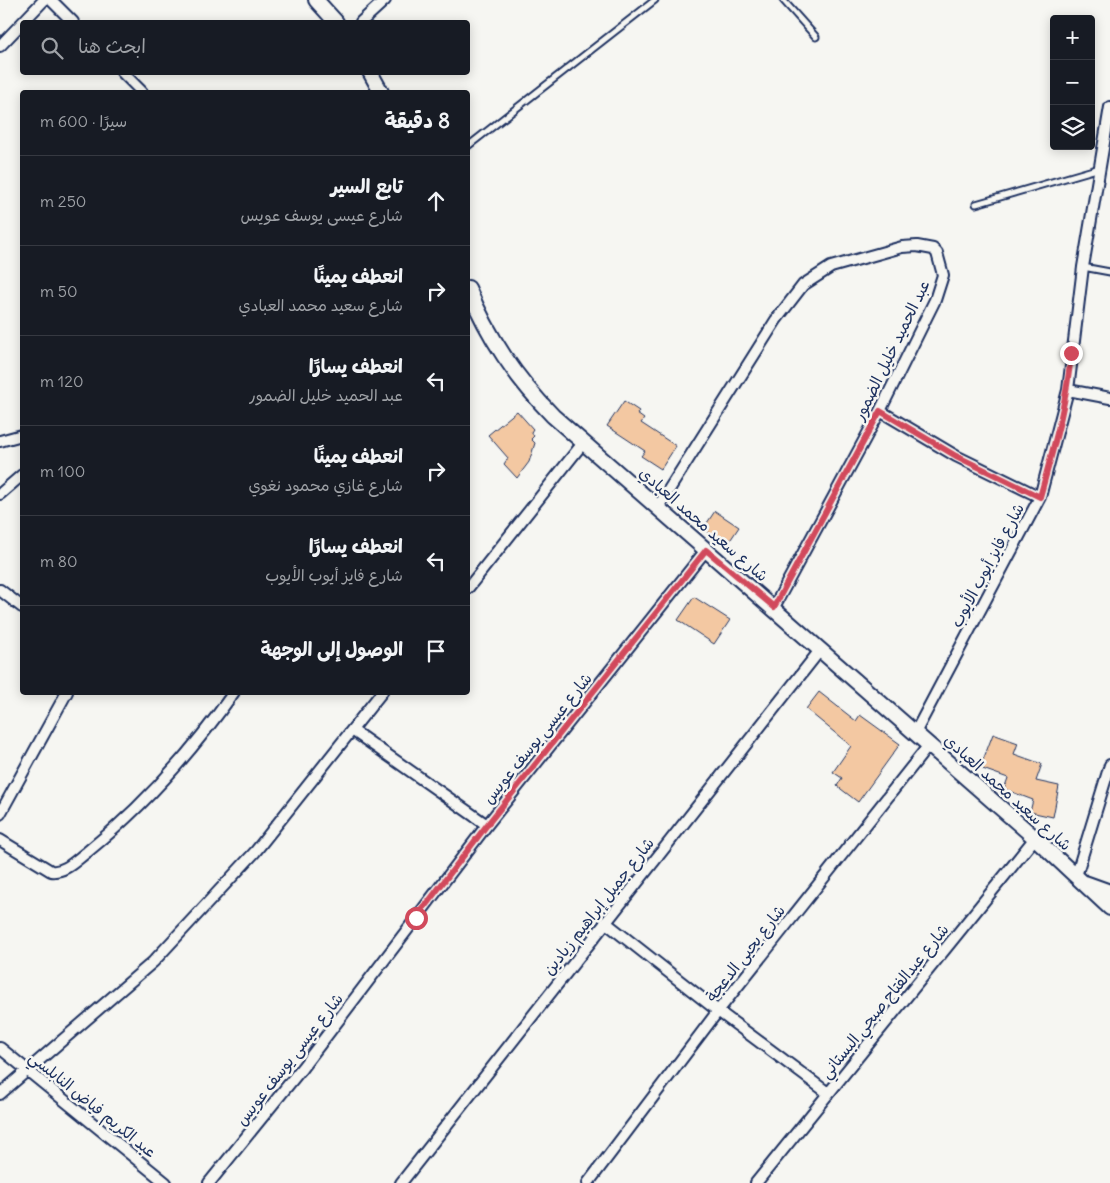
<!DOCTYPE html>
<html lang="ar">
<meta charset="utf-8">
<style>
body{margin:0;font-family:Delius,"Playpen Sans Arabic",sans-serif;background:#242831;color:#f1f3f6;direction:rtl}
.controls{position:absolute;right:15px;top:15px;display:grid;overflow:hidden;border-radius:5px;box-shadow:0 2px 12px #0003}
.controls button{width:45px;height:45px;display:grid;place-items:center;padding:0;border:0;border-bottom:1px solid #363941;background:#171b24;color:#f1f3f6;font:25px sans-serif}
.stop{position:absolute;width:15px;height:15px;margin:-11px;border:4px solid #d1495b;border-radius:50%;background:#fff}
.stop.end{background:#d1495b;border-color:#fff;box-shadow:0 1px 5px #0008}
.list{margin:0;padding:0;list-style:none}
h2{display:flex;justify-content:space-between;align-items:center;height:65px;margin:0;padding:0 20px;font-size:21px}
h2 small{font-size:16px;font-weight:400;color:#9ea1a6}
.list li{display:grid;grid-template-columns:32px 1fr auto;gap:15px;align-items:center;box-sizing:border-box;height:90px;padding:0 20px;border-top:1px solid #363941}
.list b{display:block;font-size:19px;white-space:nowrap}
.list p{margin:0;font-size:16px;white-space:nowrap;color:#9ea1a6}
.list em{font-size:16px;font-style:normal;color:#9ea1a6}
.icon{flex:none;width:28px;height:28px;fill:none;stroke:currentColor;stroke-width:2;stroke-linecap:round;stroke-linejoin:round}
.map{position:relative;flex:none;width:1110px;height:1183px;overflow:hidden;direction:ltr}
.search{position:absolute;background:#171b24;box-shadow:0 2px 12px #0003;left:20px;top:20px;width:450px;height:55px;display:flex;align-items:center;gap:12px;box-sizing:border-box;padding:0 18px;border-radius:5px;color:#9ea1a6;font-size:19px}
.panel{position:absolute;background:#171b24;box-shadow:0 2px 12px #0003;left:20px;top:90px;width:450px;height:605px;border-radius:5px;direction:rtl}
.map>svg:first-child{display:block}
</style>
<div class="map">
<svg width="1110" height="1183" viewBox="0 0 1110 1183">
<rect width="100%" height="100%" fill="#f6f6f2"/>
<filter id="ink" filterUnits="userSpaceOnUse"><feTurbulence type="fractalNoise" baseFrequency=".02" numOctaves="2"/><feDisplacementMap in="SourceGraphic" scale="10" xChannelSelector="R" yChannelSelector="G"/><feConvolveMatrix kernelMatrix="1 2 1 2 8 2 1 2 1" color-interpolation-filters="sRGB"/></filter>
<g filter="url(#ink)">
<path fill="#f3c8a2" stroke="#1b2f5e" d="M624 401 639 411 637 414 644 419 641 423 676 446 661 469 641 456 645 451 607 426Z
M517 411 533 429 531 432 534 436 531 439 535 443 529 462 517 478 504 464 508 458 488 435Z
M715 511 739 527 727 545 703 529Z
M694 597 730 620 714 644 678 620Z
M819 692 856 721 860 715 900 744 858 802 837 786 842 778 833 772 851 746 806 709Z
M993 734 1018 743 1014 754 1042 764 1036 781 1059 786 1053 817 1030 812 1033 800 1004 789 1008 778 980 768Z"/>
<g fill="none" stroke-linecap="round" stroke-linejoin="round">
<defs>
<path id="lane" d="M783 0 816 37
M468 146 655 0
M976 204 1100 168
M1083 267 1110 272"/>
<path id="street" d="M51 0 73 22
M361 22 385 0
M0 46 44 0
M122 72 142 92
M1068 390 1110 398
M880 411 956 456 1040 497
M0 441 22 435
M0 494 22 475
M658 507 776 320 803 285 831 267 902 247 917 246 933 249 937 253 943 275 935 300 880 411 774 607
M468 588 583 443
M0 590 22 607
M352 730 487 825
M915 733 1040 497 1068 390 1083 267 1110 107
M0 814 67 692
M0 840 51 871C65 873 76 860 87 852 144 806 192 752 234 692
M1076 876 1110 765
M605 922 718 1011 828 1093
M0 1048 166 1183
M0 1094 153 962 255 852 382 692
M209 1183 302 1068 487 825 706 550
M401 1183 821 649
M588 1183 718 1011 929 745
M756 1183 1035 838"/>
<path id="secondary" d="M316 0 336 22
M370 72 381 92
M468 288C489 338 515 377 553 416L1035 838 1110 908
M1085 883 1110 892"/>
</defs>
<use href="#lane" stroke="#1b2f5e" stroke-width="9"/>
<use href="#street" stroke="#1b2f5e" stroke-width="14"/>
<use href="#secondary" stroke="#1b2f5e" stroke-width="18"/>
<use href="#lane" stroke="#f6f6f2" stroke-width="5"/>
<use href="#street" stroke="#f6f6f2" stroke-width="10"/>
<use href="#secondary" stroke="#f6f6f2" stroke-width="14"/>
</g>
</g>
<g fill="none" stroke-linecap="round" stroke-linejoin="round" filter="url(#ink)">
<path stroke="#d1495b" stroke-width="6" d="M416 918 487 825 706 550 774 607 880 411 956 456 1040 497C1053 449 1067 403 1071 353"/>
</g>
<g text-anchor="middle" stroke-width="5" stroke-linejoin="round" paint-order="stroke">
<g font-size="16" fill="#1b2f5e" stroke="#f6f6f2">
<text transform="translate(891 350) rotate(-64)" y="6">عبد الحميد خليل الضمور</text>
<text transform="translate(704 524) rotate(41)" y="6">شارع سعيد محمد العبادي</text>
<text transform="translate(987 565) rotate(-62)" y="6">شارع فايز أيوب الأيوب</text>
<text transform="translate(537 738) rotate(-51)" y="6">شارع عيسى يوسف عويس</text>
<text transform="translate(1008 792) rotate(42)" y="6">شارع سعيد محمد العبادي</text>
<text transform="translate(598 906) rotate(-52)" y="6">شارع جميل إبراهيم زيادين</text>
<text transform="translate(745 953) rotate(-52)" y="6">شارع يحيى الدعجة</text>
<text transform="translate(884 1001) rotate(-51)" y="6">شارع عبدالفتاح صبحي البستاني</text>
<text transform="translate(289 1059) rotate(-52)" y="6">شارع عيسى يوسف عويس</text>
<text transform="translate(93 1104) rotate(39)" y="6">عبد الكريم فياض النابلسي</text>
</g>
</g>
</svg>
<div class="controls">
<button>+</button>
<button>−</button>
<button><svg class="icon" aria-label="layers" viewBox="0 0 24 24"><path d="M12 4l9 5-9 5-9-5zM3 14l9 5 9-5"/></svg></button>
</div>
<div class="stop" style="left:416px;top:918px"></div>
<div class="stop end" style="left:1071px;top:353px"></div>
<div class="search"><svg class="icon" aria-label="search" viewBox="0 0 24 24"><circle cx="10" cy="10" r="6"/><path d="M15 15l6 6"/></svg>ابحث هنا</div>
<section class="panel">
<h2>8 دقيقة<small>سيرًا · 600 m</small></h2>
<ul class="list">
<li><svg class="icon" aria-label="ahead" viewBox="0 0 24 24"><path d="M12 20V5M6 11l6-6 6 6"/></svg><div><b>تابع السير</b><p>شارع عيسى يوسف عويس</p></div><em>250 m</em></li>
<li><svg class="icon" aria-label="right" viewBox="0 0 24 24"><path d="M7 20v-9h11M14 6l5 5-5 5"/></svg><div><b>انعطف يمينًا</b><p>شارع سعيد محمد العبادي</p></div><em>50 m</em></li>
<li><svg class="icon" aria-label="left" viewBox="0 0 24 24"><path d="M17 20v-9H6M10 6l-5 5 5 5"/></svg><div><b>انعطف يسارًا</b><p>عبد الحميد خليل الضمور</p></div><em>120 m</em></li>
<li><svg class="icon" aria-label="right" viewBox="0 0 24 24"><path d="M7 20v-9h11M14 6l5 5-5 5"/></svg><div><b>انعطف يمينًا</b><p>شارع غازي محمود نغوي</p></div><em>100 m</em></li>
<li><svg class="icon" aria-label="left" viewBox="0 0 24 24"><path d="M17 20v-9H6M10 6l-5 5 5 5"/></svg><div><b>انعطف يسارًا</b><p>شارع فايز أيوب الأيوب</p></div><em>80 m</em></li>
<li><svg class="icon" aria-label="arrive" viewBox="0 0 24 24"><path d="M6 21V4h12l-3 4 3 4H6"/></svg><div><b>الوصول إلى الوجهة</b></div></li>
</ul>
</section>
</div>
